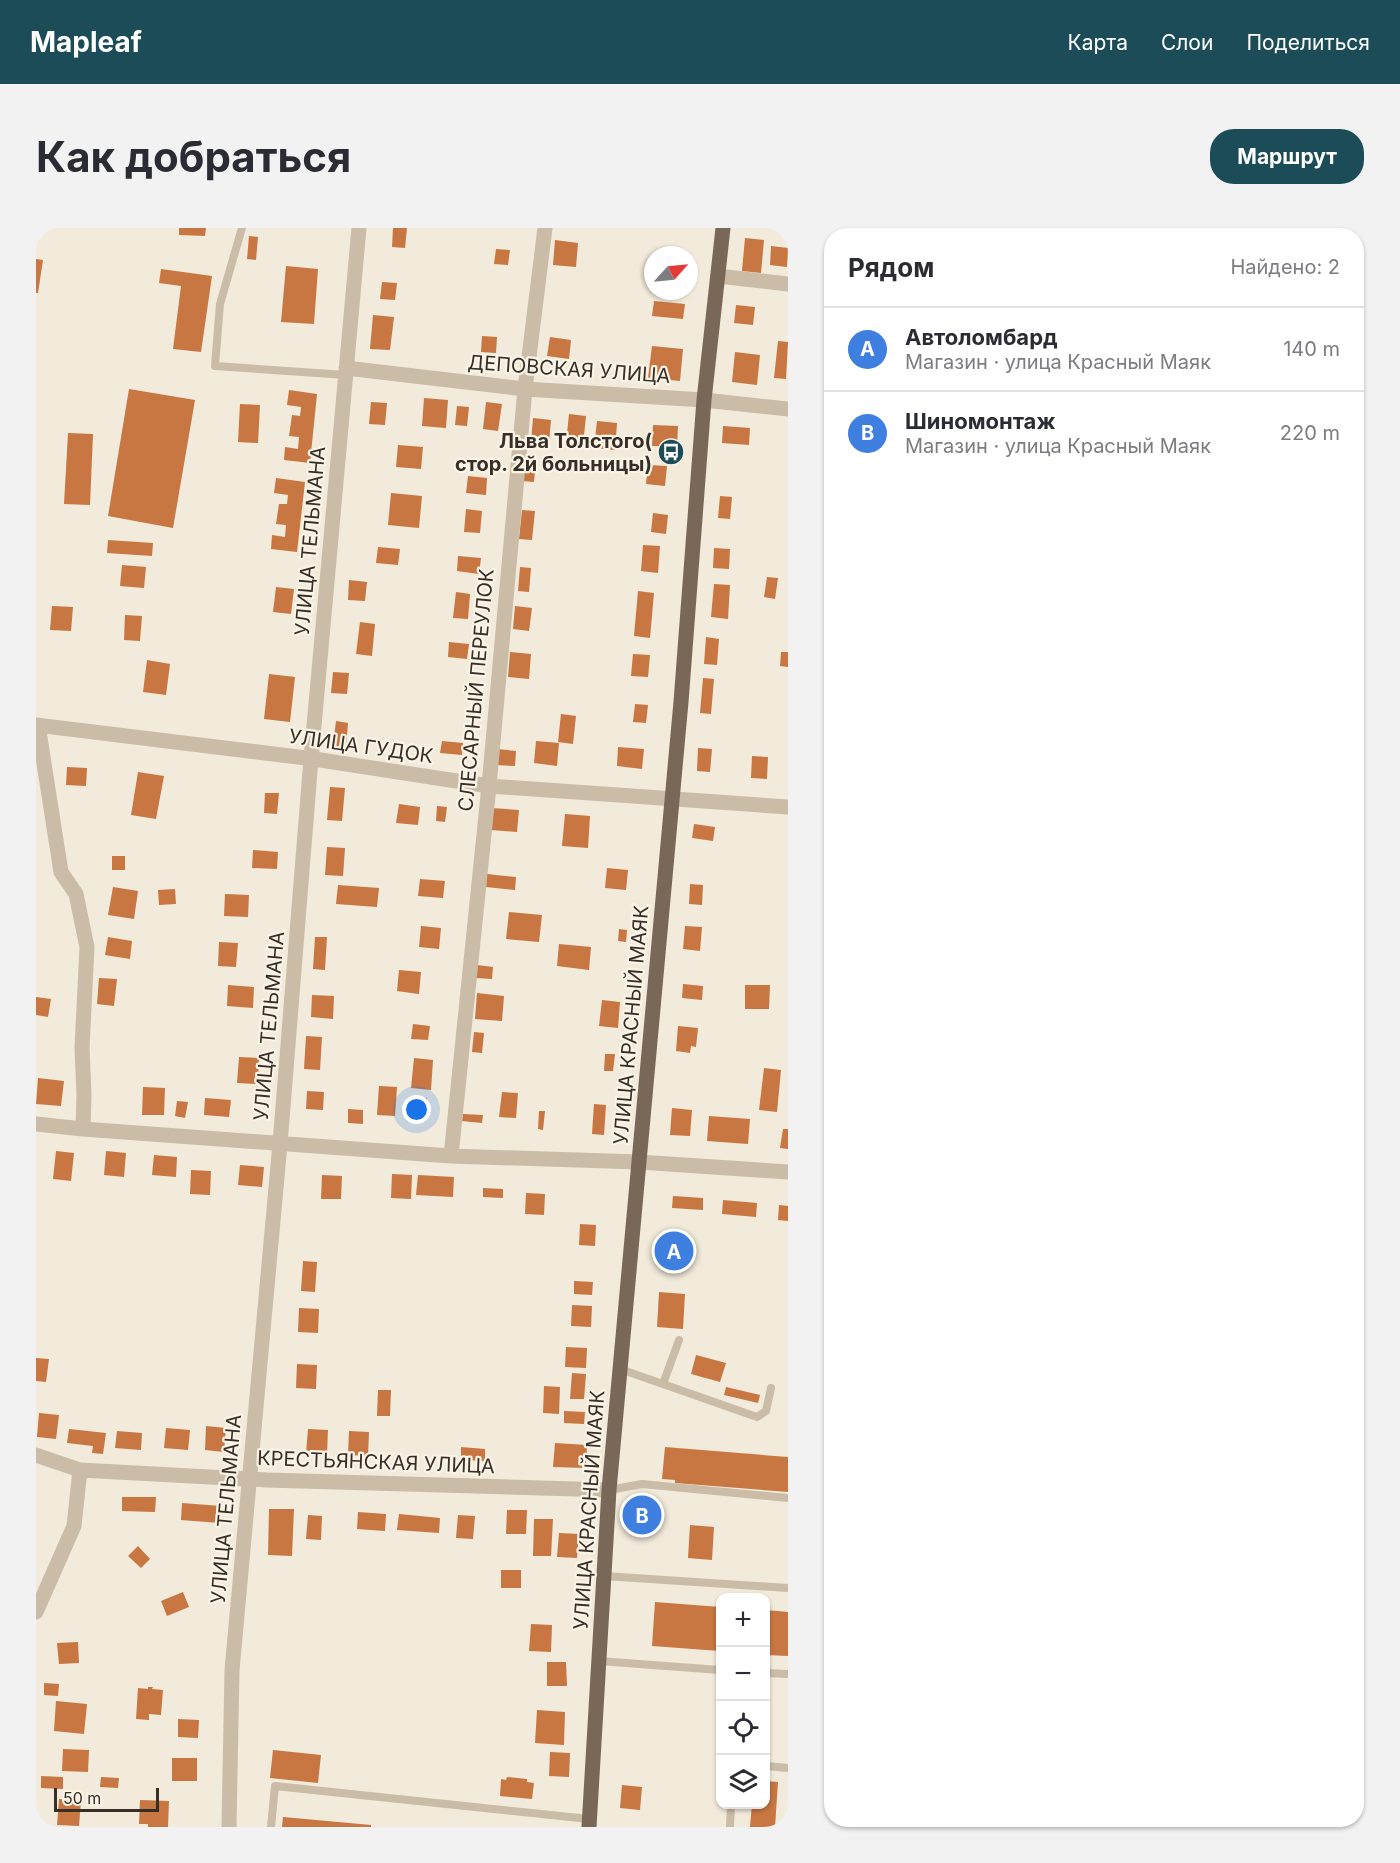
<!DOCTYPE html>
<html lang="ru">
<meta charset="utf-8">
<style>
body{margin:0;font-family:Inter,sans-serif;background:#f2f2f3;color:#2b2b33}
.controls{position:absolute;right:18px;bottom:18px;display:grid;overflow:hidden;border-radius:12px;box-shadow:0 2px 4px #0004}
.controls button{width:54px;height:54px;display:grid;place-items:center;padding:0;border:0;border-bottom:2px solid #e1e1e2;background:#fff;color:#2b2b33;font:30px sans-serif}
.compass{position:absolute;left:608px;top:18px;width:54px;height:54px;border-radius:50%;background:#fff;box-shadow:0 2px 4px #0004;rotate:63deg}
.scale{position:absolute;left:18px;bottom:15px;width:105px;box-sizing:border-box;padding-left:6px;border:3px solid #362e27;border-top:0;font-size:16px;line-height:21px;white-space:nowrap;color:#362e27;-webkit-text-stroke:4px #faf4e7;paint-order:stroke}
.you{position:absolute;left:381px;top:882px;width:21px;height:21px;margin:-15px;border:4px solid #fff;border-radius:50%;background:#1a73e8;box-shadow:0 0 0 9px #1a73e833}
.badge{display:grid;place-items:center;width:39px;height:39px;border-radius:50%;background:#1c4c58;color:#fff;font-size:20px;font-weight:700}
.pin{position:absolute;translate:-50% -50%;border:3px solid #fff;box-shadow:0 2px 6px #0006}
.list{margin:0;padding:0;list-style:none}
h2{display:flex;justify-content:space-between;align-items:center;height:78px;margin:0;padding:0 24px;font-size:26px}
h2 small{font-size:20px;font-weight:400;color:#7c7c81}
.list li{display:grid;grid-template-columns:39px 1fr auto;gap:18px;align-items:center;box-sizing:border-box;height:84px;padding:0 24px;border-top:2px solid #e1e1e2}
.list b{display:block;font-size:22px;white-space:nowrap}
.list p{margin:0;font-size:20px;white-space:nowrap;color:#7c7c81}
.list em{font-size:20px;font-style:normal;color:#7c7c81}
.icon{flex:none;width:33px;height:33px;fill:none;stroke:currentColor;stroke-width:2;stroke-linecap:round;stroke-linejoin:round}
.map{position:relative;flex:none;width:752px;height:1599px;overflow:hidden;border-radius:24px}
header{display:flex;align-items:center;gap:36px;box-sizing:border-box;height:84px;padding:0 30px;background:#1c4c58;color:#fff}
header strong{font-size:28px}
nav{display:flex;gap:33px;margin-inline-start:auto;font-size:21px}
.intro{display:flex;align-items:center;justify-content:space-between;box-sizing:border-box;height:144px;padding:0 36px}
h1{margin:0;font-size:42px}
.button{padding:15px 27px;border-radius:24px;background:#1c4c58;color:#fff;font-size:21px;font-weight:700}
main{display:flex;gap:36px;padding:0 36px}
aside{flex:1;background:#fff;border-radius:24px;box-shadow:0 2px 4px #0004}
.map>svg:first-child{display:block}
</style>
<header>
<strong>Mapleaf</strong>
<nav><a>Карта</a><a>Слои</a><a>Поделиться</a></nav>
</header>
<div class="intro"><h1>Как добраться</h1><a class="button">Маршрут</a></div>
<main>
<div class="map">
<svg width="752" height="1599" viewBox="0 0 752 1599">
<rect width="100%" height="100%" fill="#f2eada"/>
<path fill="#c87642" d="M143 0H170L169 8 143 7Z
M357 0H371L369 20 356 19Z
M213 8 222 9 220 32 211 31Z
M709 10 728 12 725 45 706 43Z
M519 12 542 15 540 39 517 37Z
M735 18 752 20 751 39 734 37Z
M460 21 474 22 472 37 458 36Z
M0 31 7 32 2 65H0Z
M250 38 282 41 278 96 245 94Z
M125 41 176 48 165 124 137 121 145 58 123 55Z
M346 54 361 55 359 72 344 71Z
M618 73 649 76 647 91 616 88Z
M700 77 719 79 717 97 698 95Z
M337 87 358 89 354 122 334 121Z
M446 108 461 109 460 125 445 124Z
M514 109 535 112 533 131 511 128Z
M742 113 752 114 750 151 738 150Z
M616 118 647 121 644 153 612 150Z
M699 124 724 127 721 157 696 154Z
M93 161 159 172 137 300 72 288Z
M253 162 281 166 274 235 248 232 249 219 262 221 263 209 253 208 256 187 264 188 265 179 251 177Z
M388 170 412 172 410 200 386 198Z
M335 174 351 175 349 197 333 196Z
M450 174 466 176 462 203 447 201Z
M204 176 224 177 222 215 202 214Z
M421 178 433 179 431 198 419 197Z
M533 186 550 188 547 217 530 215Z
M497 190 515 192 513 214 495 213Z
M561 193 581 195 579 222 558 220Z
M617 197 642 198 641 219 616 218Z
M687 198 714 200 713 217 686 215Z
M32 205 57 206 54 277 28 276Z
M362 217 387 219 385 241 360 239Z
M488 232 500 233 498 254 486 253Z
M612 237 631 238 629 258 610 256Z
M432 248 451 250 450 267 430 265Z
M240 250 269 254 261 324 235 321 236 307 249 309 250 297 240 296 243 276H251L252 267 238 265Z
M355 265 386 268 383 300 352 297Z
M684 268 696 269 694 291 682 290Z
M430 281 446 283 444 305 428 304Z
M486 282 499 283 496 312 483 311Z
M617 285 632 287 630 306 615 304Z
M72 312 117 315 116 328 71 325Z
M607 317 624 318 622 345 605 343Z
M342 319 364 321 362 337 340 335Z
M678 320 694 321 693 341 677 340Z
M422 328 445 330 443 346 421 343Z
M86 337 110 339 108 360 84 358Z
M484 339 495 340 493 364 482 363Z
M731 349 742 350 739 371 728 369Z
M313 352 331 354 329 373 312 372Z
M678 356 694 357 692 391 675 389Z
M240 359 258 361 255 386 237 384Z
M602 363 618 365 614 410 598 408Z
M420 364 434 366 432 391 417 390Z
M16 378 37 379 35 403 14 402Z
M479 378 496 380 493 403 477 401Z
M89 387 106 388 104 413 88 412Z
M324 394 339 396 336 428 320 426Z
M670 409 683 411 681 437 668 436Z
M413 414 433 416 431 431 412 429Z
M474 424 495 426 493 451 472 449Z
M745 424H752V439L744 438Z
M597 426 614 427 612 449 595 448Z
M111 432 134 436 130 467 107 464Z
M297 444 313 445 311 466 295 465Z
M233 446 259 449 254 494 228 491Z
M667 450 678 451 675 486 664 485Z
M599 476 612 477 610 495 597 494Z
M525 486 540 488 537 516 522 514Z
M300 493 312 495 310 519 297 518Z
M406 513 427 515 426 527 404 525Z
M500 513 523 515 521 538 498 535Z
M582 519 608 521 606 541 581 538Z
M662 520 676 521 674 544 661 543Z
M461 521 480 523 479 538 459 537Z
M716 528 732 529 731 551 715 550Z
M31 539 51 540 50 558 30 557Z
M102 544 128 548 120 591 95 587Z
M294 559 309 560 306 593 291 592Z
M229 565H243L241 586 228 585Z
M363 576 384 579 382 597 360 595Z
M401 578 411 579 409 594 400 593Z
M456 580 483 582 481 604 455 602Z
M529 586 554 588 552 620 526 618Z
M658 596 679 599 677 613 656 610Z
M291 619 309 620 307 648 289 647Z
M217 622 242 624 241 641 216 640Z
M76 628H89V642H76Z
M571 640 592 642 590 662 569 660Z
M451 646 480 649 479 662 450 659Z
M384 651 409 653 407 670 382 668Z
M654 656 667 657 666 677 653 676Z
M302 657 343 660 341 679 300 676Z
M77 659 102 663 98 691 72 687Z
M139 661 140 676 123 677 122 662Z
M189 666 213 667 212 689 188 688Z
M473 684 506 687 503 714 470 711Z
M385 698 405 700 403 721 383 719Z
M649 698 666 699 664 723 647 721Z
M583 701 591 702 590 714 582 713Z
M72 709 96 713 94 731 69 727Z
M279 709H291L289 742 277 741Z
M183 714 202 715 200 739 182 738Z
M523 716 555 719 553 742 521 738Z
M441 737 457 739 456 751 440 750Z
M363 742 385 744 383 766 361 763Z
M63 750 81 751 78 778 61 776Z
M647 756 667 758 666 772 646 770Z
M192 757 218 759 217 780 191 778Z
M709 757H734L733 781H709Z
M441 765 468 768 466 793 439 791Z
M276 767 298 768 297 791 275 789Z
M0 769 15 771 12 789 0 787Z
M566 772 584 774 582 800 563 798Z
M377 796 394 798 392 812 375 811Z
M642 798 662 800 660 819 655 818 654 825 640 823Z
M438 804 448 805 446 825 436 824Z
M270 808 286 809 284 842 268 841Z
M569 826H579L577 843H568Z
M203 829 223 830 222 856 201 855Z
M378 830 397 832 395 862 375 860Z
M728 840 745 842 741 884 723 882Z
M2 850 28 853 25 878 0 876Z
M343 858 361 859 359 888 341 887Z
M107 859 129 860 128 887H106Z
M271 863 288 864 287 882 270 881Z
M466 864 482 865 480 890 463 889Z
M379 869 391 870 389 890 377 889Z
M169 870 195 872 193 889 168 887Z
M141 873 152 874 149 890 139 888Z
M558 876 570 877 568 907 556 906Z
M636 880 656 882 654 908 634 907Z
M312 881 327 882V896L312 895Z
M503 883H509L507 902 502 901Z
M427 886 447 887 446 895 426 893Z
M673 888 714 891 712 916 671 913Z
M747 901H752V921L744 920Z
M20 923 38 925 35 953 17 951Z
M70 923 90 925 88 949 68 947Z
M118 927 141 929 140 949 116 947Z
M204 937 228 939 226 959 202 957Z
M155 942 175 943 174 967 154 966Z
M356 946 376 947 375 971 355 970Z
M286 947 306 948 305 971H285Z
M382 947 418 949 417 969 380 967Z
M447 960 467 961V970L447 969Z
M490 965 509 966 508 987 489 986Z
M637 968 667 970V982L636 980Z
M687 972 721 975 720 989 686 986Z
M743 977 752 978V993L742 992Z
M544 996 560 997 559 1018 543 1017Z
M267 1033 281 1034 279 1064 265 1063Z
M538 1053 557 1054 556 1067 538 1066Z
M623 1064 649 1066 647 1101 621 1099Z
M536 1077 556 1078 555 1099 535 1098Z
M263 1080 283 1081 282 1105 262 1104Z
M530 1119 551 1120 550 1140 529 1139Z
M660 1127 690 1135 684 1154 655 1146Z
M0 1130 13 1131 10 1154 0 1153Z
M261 1136 281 1137 280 1161 260 1160Z
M536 1145 550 1146 548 1171H534Z
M508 1158 524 1159 523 1186 507 1185Z
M690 1159 724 1167 722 1175 688 1167Z
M342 1162H355L354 1188H341Z
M528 1183 549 1184 548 1196 528 1195Z
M3 1185 23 1187 20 1211 1 1209Z
M170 1198 190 1200 188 1224 169 1222Z
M130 1200 154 1202 152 1222 128 1220Z
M33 1201 70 1205 67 1226 56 1225 57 1218 31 1215Z
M272 1201 292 1202 291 1226 270 1225Z
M81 1203 106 1205 105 1222 79 1220Z
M313 1203 333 1204 332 1228 312 1227Z
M519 1215 551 1217 550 1240 517 1239Z
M425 1219 449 1221V1233L425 1232Z
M629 1219 752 1229V1264L639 1255V1252L626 1251Z
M86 1269H120L119 1284 86 1283Z
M146 1275 185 1278 184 1295 145 1292Z
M233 1281H258L256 1328 232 1327Z
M598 1281 614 1282 613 1293H598Z
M471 1282H491L490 1306H470Z
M322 1284 350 1286 349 1303 321 1301Z
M363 1286 404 1290 403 1305 361 1302Z
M272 1287 286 1288 285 1312 270 1311Z
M422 1287 439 1288 437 1311 420 1310Z
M498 1291H517L515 1328H497Z
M654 1297 678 1299 676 1332 652 1330Z
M523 1305 543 1306 541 1330 521 1329Z
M102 1318 114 1331 105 1340 92 1328Z
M465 1342H485V1360H465Z
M147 1364 153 1379 131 1388 125 1373Z
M619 1374 684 1379V1423L616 1418Z
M730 1382 752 1384V1428L730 1427Z
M495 1396 516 1397 515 1424 493 1423Z
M42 1414 43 1435 23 1436 21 1415Z
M511 1434H530L531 1458H511Z
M8 1455 23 1456 22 1468 8 1467Z
M112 1459H117L116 1461 127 1462 125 1487 113 1486V1492L100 1491 102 1460 112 1461Z
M20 1473 51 1476 48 1506 18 1503Z
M501 1482 529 1484 528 1517 499 1515Z
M142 1491 163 1492 162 1510 142 1509Z
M27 1521 53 1522 52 1544 26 1543Z
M237 1522 285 1527 282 1555 234 1550Z
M514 1524 534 1525 533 1549 513 1548Z
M136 1530H161V1553H136Z
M5 1548 27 1549V1561L5 1560Z
M65 1549 83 1550 82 1560 64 1559Z
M471 1549 491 1551V1554L498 1555 496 1571 464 1568 465 1551 470 1552Z
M730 1553 742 1554 739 1599H714L716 1576H730Z
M586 1557 606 1559 604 1582 584 1580Z
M23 1571 45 1573 43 1598 21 1597Z
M104 1572 133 1573 132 1599H112V1596H103Z
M247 1589 335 1597V1599H246Z"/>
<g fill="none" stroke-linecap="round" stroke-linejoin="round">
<path stroke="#cabca6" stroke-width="8" d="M206 0 184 76 179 138 310 147
M584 1141 721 1189 730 1183 735 1160
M627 1156 643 1112
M573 1262 606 1256 752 1270
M568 1348 752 1360
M563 1433 684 1442
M730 1445 752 1446
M730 1538 752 1540
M235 1599 239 1558 553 1591
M694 1599 695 1576"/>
<path stroke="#cabca6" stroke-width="15" d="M682 48 752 56
M310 140 489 161 668 172 752 181
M0 497 278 531 453 558 752 579
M2 497 25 644 40 666 51 719 46 820 48 867 47 901
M0 896 47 901 415 928 603 934 752 944
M415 928 453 558 489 161 509 0
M0 1227 44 1242 231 1252 573 1262
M0 1384 38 1298 44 1242
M193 1599 196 1442 244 916 275 531 323 0"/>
<path stroke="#796858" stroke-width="15" d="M553 1599 573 1262 645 474 668 172 687 0"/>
</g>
<defs>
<symbol id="bus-disc" viewBox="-11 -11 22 22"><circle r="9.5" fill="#1c4c58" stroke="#faf4e7"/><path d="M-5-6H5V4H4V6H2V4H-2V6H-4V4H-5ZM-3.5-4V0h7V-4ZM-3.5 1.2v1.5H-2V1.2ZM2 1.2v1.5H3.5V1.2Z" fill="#fff"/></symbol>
</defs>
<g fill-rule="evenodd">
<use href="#bus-disc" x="620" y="209" width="30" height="30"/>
</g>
<g text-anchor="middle" stroke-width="4.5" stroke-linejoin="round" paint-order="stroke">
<g font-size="20" fill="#362e27" stroke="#faf4e7">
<text transform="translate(533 141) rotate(4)" y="7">ДЕПОВСКАЯ УЛИЦА</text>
<text transform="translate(274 313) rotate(-85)" y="7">УЛИЦА ТЕЛЬМАНА</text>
<text transform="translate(440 462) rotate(-85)" y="7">СЛЕСАРНЫЙ ПЕРЕУЛОК</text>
<text transform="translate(325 518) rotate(8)" y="7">УЛИЦА ГУДОК</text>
<text transform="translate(595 797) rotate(-85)" y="7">УЛИЦА КРАСНЫЙ МАЯК</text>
<text transform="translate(233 798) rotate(-85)" y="7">УЛИЦА ТЕЛЬМАНА</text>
<text transform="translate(340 1234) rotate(2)" y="7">КРЕСТЬЯНСКАЯ УЛИЦА</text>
<text transform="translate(190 1281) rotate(-85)" y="7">УЛИЦА ТЕЛЬМАНА</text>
<text transform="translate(553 1282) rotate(-86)" y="7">УЛИЦА КРАСНЫЙ МАЯК</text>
</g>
<g font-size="20" font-weight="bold" fill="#362e27" stroke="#faf4e7" text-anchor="end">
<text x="616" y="220">Льва Толстого(<tspan x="616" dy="23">стор. 2й больницы)</tspan></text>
</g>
</g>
</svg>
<div class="controls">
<button>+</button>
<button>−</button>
<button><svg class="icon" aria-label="locate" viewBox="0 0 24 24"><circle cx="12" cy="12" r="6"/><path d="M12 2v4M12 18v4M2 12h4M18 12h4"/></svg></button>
<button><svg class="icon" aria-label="layers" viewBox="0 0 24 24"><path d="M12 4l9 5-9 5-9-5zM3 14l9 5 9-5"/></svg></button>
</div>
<svg class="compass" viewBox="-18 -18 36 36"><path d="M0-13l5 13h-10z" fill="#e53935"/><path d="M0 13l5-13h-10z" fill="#7c7c81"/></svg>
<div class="scale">50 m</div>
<div class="you"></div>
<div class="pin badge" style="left:638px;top:1023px;background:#3f7fe0">A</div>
<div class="pin badge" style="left:606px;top:1287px;background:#3f7fe0">B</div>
</div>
<aside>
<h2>Рядом<small>Найдено: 2</small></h2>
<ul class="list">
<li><span class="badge" style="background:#3f7fe0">A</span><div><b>Автоломбард</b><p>Магазин · улица Красный Маяк</p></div><em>140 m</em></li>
<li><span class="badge" style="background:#3f7fe0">B</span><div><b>Шиномонтаж</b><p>Магазин · улица Красный Маяк</p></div><em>220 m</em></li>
</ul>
</aside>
</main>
